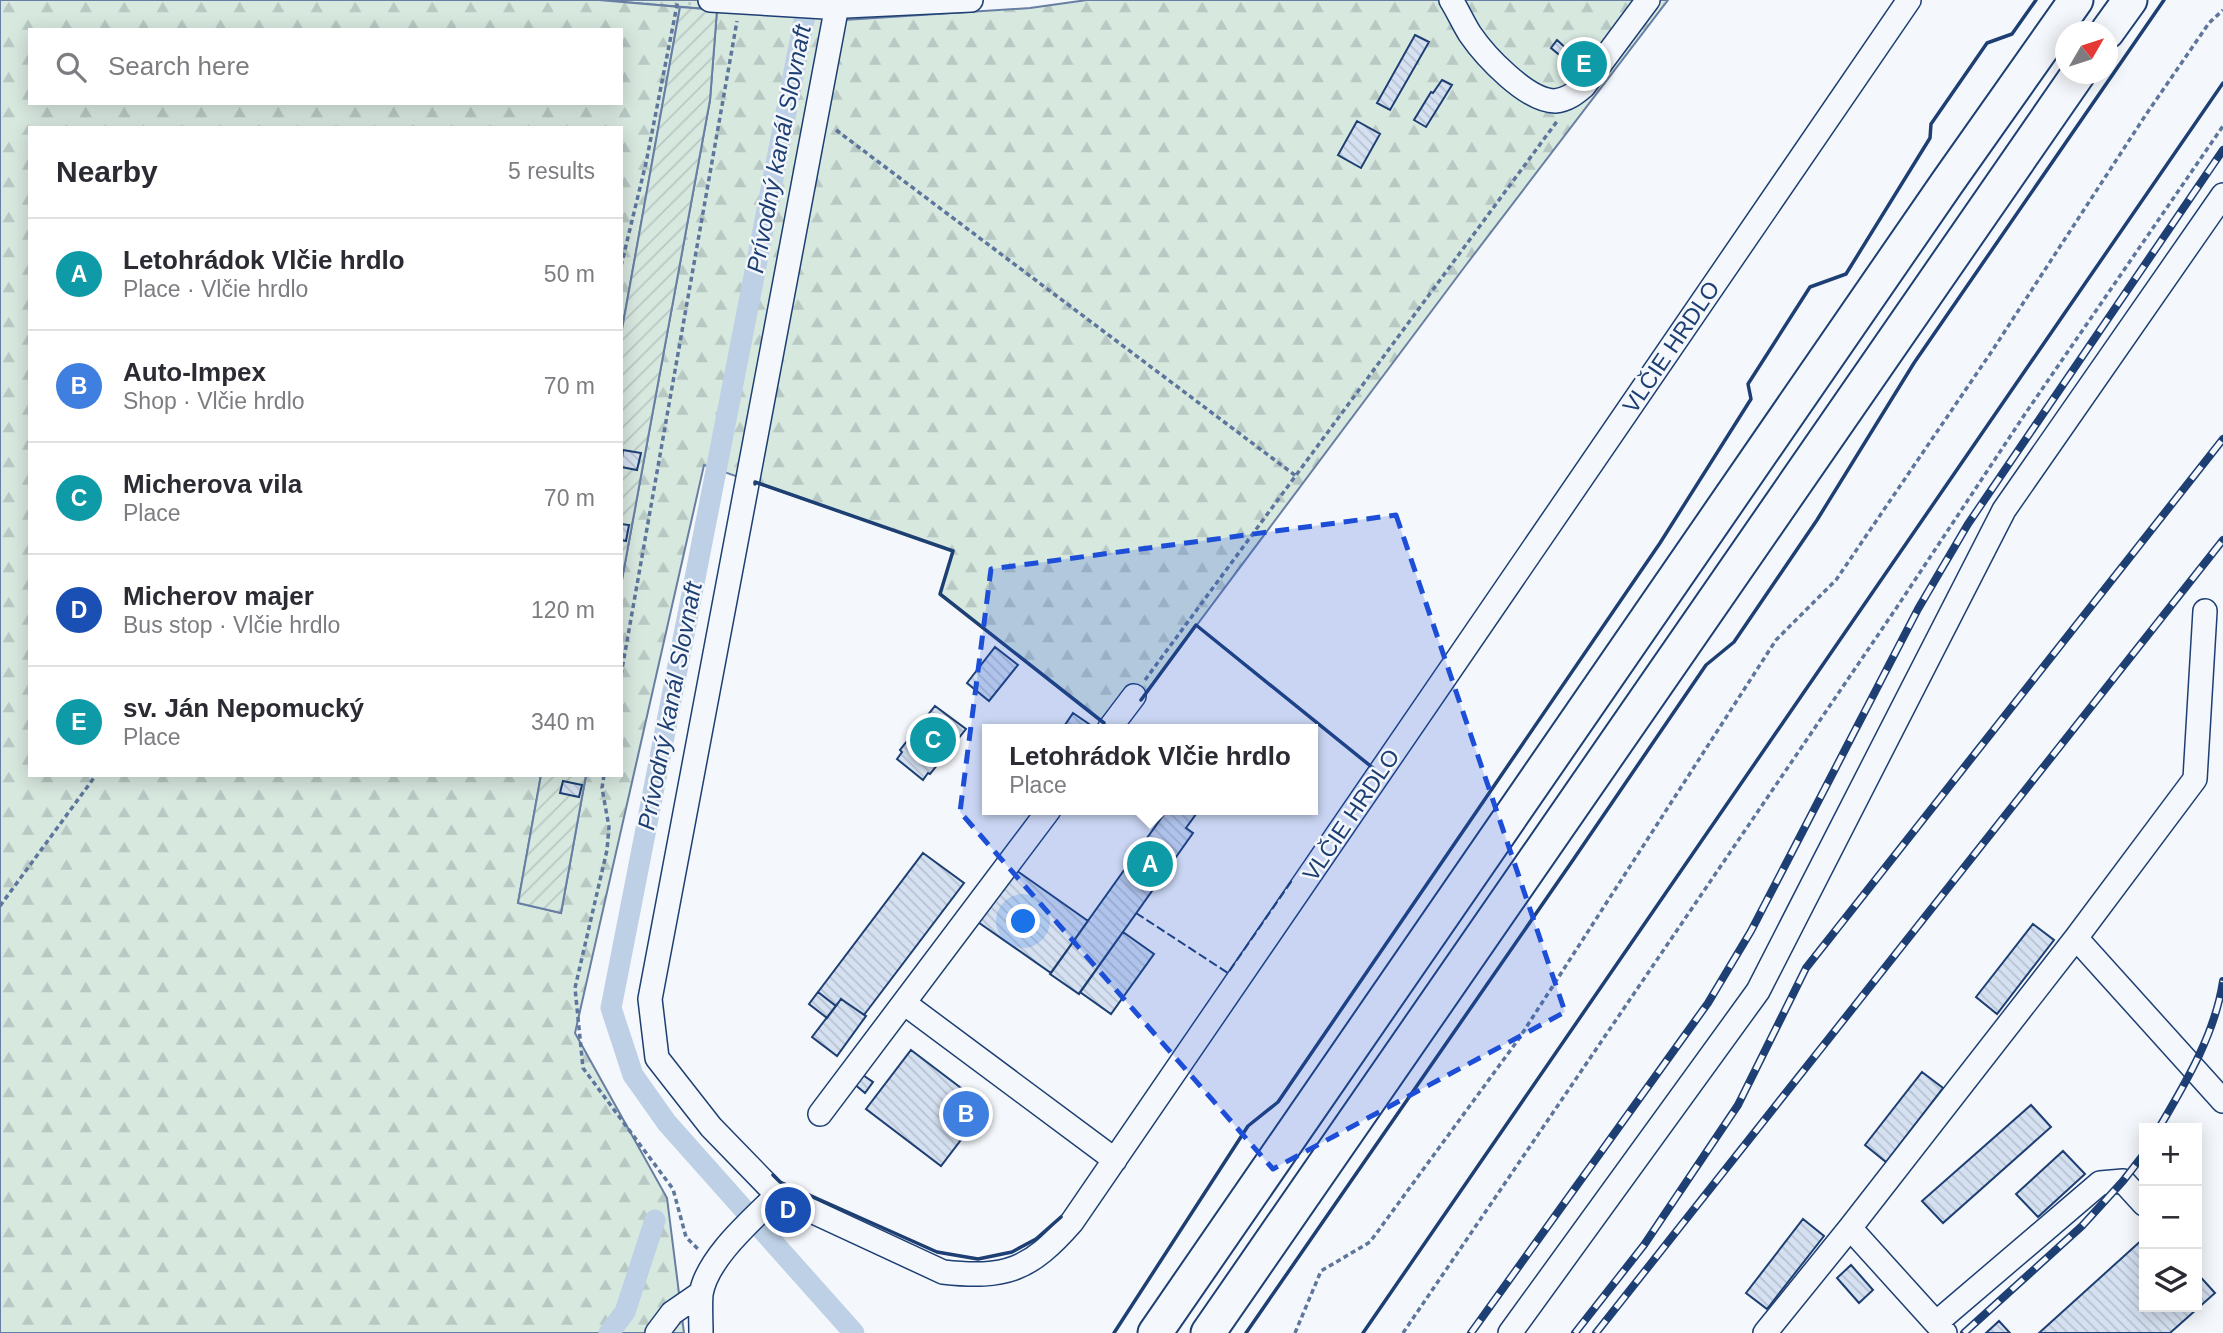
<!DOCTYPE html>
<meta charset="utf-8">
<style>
body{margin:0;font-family:Arial,sans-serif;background:#f7f7f7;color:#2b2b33}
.controls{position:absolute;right:21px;bottom:21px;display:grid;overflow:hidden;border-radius:0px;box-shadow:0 4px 18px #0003}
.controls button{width:63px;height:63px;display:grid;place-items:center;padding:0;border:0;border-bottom:2px solid #e1e1e2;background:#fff;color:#2b2b33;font:35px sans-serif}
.compass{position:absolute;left:2055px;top:21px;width:63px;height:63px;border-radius:50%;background:#fff;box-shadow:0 4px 18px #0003;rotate:51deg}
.you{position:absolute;left:1024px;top:922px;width:24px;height:24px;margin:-18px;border:5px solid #fff;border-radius:50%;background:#1a73e8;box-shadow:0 0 0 10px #1a73e833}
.badge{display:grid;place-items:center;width:46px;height:46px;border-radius:50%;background:#0f766e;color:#fff;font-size:23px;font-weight:700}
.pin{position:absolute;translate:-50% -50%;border:4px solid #fff;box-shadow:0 2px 7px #0006}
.popup{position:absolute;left:982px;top:724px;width:336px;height:91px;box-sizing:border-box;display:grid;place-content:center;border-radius:0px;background:#fff;filter:drop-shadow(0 2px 5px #0005);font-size:23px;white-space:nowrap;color:#7c7c81}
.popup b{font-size:26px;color:#2b2b33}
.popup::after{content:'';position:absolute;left:50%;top:100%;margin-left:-14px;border:14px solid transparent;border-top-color:#fff}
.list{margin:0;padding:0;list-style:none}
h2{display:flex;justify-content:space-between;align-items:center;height:91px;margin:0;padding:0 28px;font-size:30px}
h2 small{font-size:23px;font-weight:400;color:#7c7c81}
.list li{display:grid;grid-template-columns:46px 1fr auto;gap:21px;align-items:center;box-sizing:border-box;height:112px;padding:0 28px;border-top:2px solid #e1e1e2}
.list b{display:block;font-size:26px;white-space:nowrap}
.list p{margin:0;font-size:23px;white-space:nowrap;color:#7c7c81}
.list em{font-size:23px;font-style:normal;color:#7c7c81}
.icon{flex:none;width:38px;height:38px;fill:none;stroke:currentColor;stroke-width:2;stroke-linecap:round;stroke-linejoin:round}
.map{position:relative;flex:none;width:2223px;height:1333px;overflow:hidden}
.search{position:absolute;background:#fff;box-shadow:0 4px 18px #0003;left:28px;top:28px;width:595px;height:77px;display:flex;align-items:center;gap:18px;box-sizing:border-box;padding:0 24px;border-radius:0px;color:#7c7c81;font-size:26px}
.panel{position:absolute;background:#fff;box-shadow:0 4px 18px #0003;left:28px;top:126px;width:595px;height:651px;border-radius:0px}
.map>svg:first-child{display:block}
</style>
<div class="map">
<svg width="2223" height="1333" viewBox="0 0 2223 1333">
<defs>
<pattern id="grass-dots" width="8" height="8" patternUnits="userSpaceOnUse" patternTransform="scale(1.75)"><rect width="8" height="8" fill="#d7e8df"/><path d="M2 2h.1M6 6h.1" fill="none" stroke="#b8c8c3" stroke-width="1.8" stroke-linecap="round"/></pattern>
<pattern id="forest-firs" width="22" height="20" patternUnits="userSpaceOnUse" patternTransform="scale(1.75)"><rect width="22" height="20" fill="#d7e8df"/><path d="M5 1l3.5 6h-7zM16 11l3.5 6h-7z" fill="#b8c8c3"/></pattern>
<pattern id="garden-furrows" width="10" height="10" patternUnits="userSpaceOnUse" patternTransform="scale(1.75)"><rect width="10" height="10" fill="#d7e8df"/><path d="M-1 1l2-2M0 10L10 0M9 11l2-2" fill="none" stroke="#b8c8c3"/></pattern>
<pattern id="building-back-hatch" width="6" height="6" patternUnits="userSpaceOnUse" patternTransform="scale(1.75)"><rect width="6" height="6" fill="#d5e0f0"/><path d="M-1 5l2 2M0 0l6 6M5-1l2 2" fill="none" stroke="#b6c1d1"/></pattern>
</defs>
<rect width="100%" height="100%" fill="#f4f7fb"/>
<path fill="url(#grass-dots)" stroke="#687fa3" stroke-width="2" d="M599 0H782L779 15Z"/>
<path fill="url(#forest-firs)" stroke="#687fa3" stroke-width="2" fill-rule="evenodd" d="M0 0H599L680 7 621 335V128H30V775H541L518 903 561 913 586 775H621V585L710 100 717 10 844 20 1030 8 1087 0H1668L1466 265 1140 701 1105 724 940 594 953 551 704 465 575 1033 667 1198 684 1333H0ZM30 30H621V103H30Z"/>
<path fill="url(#garden-furrows)" stroke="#687fa3" stroke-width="2" d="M680 7 717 10 710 100 621 585V335Z
M541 775H586L561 913 518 903Z"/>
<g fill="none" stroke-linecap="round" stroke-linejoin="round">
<path stroke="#bed0e5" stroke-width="21" d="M808 0 611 1008 633 1075 667 1123 854 1333
M609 1333 625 1312 655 1220"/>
</g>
<path fill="url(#building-back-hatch)" stroke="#1d3f73" stroke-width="2" d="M1415 35 1429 42 1390 110 1377 103Z
M1557 40 1568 50 1562 57 1551 48Z
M1442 80 1452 85 1426 127 1414 120 1431 92 1433 93Z
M1357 121 1380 134 1361 168 1338 155Z
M623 450 641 453 637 470 621 467Z
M621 524 629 525 626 541 621 540Z
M995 647 1018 665 989 701 967 683Z
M935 706 966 729 930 774 928 773 923 780 897 759 902 752 900 750Z
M1073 713 1089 724 1085 729H1072L1065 725Z
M563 781 582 785 579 797 560 793Z
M1167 810H1199L1186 828 1193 833 1079 994 1050 974Z
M923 853 964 883 864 1015 841 999 836 1006 818 992Z
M1013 868 1088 921 1051 973 975 920Z
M2033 924 2054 940 1997 1014 1976 997Z
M1123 932 1154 954 1111 1014 1080 992Z
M818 992 836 1006 827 1018 809 1004Z
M841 999 866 1016 837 1056 812 1037Z
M911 1050 986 1107 941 1166 866 1109Z
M1922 1072 1943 1088 1886 1162 1865 1145Z
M860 1073 873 1082 865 1093 853 1083Z
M2031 1105 2051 1127 1943 1223 1922 1201Z
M2063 1151 2085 1174 2038 1217 2016 1194Z
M1803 1219 1824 1236 1767 1309 1746 1293Z
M2144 1238V1307H2197V1273L2215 1293 2170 1333H2039Z
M1851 1265 1873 1290 1859 1303 1837 1278Z
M1999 1321 2010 1333H1986Z"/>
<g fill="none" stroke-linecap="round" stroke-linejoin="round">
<defs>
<path id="minor" d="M710 0 825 7 971 0
M1451 0C1458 11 1463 23 1470 34 1485 56 1527 101 1555 101 1567 100 1576 93 1584 86L1648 0
M1109 729 1134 696
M2076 938 2223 1101
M904 1003 1115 1160
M820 1114 1049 810
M777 1195 711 1127 657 1058 650 999 838 0
M1850 1228 1945 1333
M1936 1323 2100 1183 2123 1181 2144 1204
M657 1333 672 1313 701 1293
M701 1333C701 1321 700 1307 701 1294 707 1258 752 1220 777 1195L943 1272C1006 1279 1030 1270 1072 1222L1909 0
M1510 1333 1758 991 2004 510 2223 195
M1765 1333 1850 1228 2076 938 2195 779 2205 611"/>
<path id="highway" d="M2107 32 2130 0
M1155 1333 1947 183 2076 0
M1208 1333 2078 74"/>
</defs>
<use href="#minor" stroke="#1d3f73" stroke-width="26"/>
<use href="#highway" stroke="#1d3f73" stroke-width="37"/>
<path stroke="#5e769c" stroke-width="3.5" stroke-dasharray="5 3.5" stroke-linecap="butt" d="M836 130 1296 476
M621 266 646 163 678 0
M621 675 737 21
M1145 680 1558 120
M604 775 602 788 609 827 607 850 575 988 583 1068 673 1189 686 1237 698 1249
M0 906 96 775
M1295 1333 1321 1271 1370 1242 1518 1040 1776 640 1836 580 1992 351 2145 116 2209 23 2223 10
M1403 1333 1897 607 2025 414 2223 126"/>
<use href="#minor" stroke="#f4f7fb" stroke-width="23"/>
<use href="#highway" stroke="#f4f7fb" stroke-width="33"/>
<defs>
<path id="rail" d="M2159 1128C2186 1082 2215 1034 2223 981
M1471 1333 1708 1003 1751 931 1918 609 1968 524 2223 150
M1575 1333 1644 1245 1738 1105 1806 968 2223 439
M1596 1333 2223 540
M1964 1333 2082 1226 2123 1181 2144 1154"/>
</defs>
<use href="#rail" stroke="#1d3f73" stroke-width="8"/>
<use href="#rail" stroke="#f4f7fb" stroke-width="5" stroke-dasharray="16" stroke-linecap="butt"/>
<path stroke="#1d3f73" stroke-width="2" stroke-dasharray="9 3.5" stroke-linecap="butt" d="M1136 913 1228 973 1293 879"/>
<path stroke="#1d3f73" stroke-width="3.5" d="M755 484V482L953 551 940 594 1104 723
M1141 700 1196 625 1373 768
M773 1175 780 1182 937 1252 978 1259 1012 1252 1036 1239 1061 1217
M1114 1333 1248 1126 1278 1102 1660 543 1751 399 1748 384 1810 287 1846 274 1930 138 1931 124 1987 43 2012 34 2036 0
M1246 1333 1573 860 1706 665 1734 642 1817 520 1914 363 2164 0
M1363 1333 2223 83"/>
</g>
<path fill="#1d4ed8" fill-opacity="0.2" stroke="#1d4ed8" stroke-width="5" stroke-dasharray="14 9" stroke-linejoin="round" d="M1396 515 1565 1012 1273 1169 960 812 991 569Z"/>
<g text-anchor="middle" stroke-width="5" stroke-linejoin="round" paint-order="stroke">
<g font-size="23" fill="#1d3f73" stroke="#f4f7fb">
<text transform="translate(1671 347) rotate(-56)" y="8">VLČIE HRDLO</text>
<text transform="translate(1351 815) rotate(-56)" y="8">VLČIE HRDLO</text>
</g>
<g font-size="24" font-style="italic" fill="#1d3f73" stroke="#f4f7fb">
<text transform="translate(779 149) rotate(-79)" y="8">Prívodný kanál Slovnaft</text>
<text transform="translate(670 706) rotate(-79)" y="8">Prívodný kanál Slovnaft</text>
</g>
</g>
</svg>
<div class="controls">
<button>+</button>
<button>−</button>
<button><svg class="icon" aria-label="layers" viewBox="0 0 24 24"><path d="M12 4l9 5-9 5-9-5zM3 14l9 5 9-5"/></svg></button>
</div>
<svg class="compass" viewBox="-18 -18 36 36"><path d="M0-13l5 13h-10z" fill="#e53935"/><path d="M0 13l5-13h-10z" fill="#7c7c81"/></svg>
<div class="you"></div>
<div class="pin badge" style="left:1150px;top:864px;background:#0f9aa8">A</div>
<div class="popup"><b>Letohrádok Vlčie hrdlo</b>Place</div>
<div class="pin badge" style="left:966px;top:1114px;background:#3f7fe0">B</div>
<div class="pin badge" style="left:933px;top:740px;background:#0f9aa8">C</div>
<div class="pin badge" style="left:788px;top:1210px;background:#1a4fb4">D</div>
<div class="pin badge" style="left:1584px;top:64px;background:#0f9aa8">E</div>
<div class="search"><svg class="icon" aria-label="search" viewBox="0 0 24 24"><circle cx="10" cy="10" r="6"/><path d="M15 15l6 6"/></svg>Search here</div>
<section class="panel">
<h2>Nearby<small>5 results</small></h2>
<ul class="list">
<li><span class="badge" style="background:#0f9aa8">A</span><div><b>Letohrádok Vlčie hrdlo</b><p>Place · Vlčie hrdlo</p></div><em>50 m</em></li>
<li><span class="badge" style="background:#3f7fe0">B</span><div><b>Auto-Impex</b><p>Shop · Vlčie hrdlo</p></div><em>70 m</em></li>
<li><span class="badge" style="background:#0f9aa8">C</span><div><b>Micherova vila</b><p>Place</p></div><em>70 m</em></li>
<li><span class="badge" style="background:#1a4fb4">D</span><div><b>Micherov majer</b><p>Bus stop · Vlčie hrdlo</p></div><em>120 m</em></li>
<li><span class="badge" style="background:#0f9aa8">E</span><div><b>sv. Ján Nepomucký</b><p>Place</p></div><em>340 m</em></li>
</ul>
</section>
</div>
